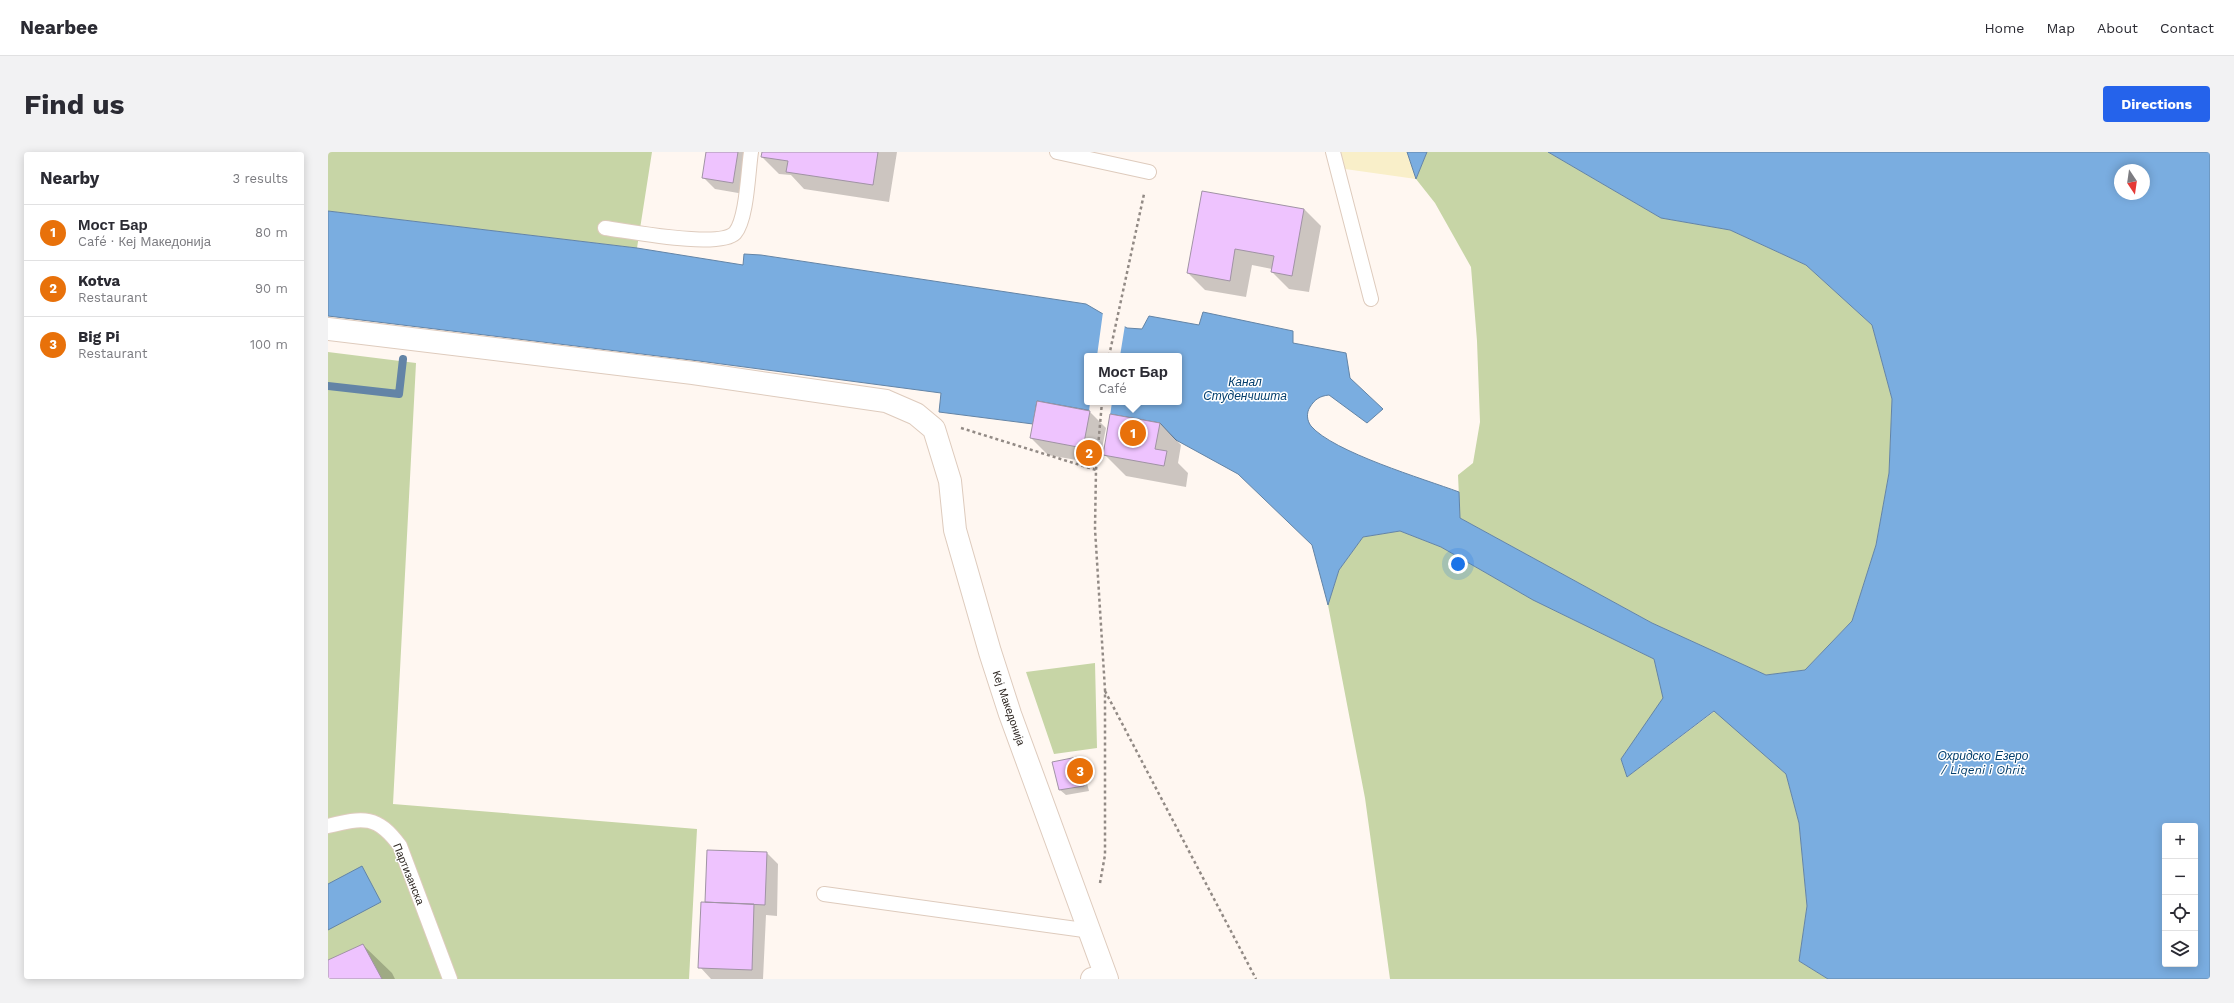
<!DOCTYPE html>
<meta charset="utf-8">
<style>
body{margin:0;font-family:"Work Sans",sans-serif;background:#f2f2f3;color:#2b2b33}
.controls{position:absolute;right:12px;bottom:12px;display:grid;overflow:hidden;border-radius:4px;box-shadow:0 2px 10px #0003}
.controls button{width:36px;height:36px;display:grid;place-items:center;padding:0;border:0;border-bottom:1px solid #e1e1e2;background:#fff;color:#2b2b33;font:20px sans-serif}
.compass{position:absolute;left:1786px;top:12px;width:36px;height:36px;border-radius:50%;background:#fff;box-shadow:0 2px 10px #0003;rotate:167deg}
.you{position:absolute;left:1130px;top:412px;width:14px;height:14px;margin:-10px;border:3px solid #fff;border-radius:50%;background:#1a73e8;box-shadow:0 0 0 6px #1a73e833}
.badge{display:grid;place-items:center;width:26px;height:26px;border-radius:50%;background:#2563eb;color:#fff;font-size:13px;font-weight:700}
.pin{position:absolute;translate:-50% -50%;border:2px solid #fff;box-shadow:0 1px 4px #0006}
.popup{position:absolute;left:756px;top:201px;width:98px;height:52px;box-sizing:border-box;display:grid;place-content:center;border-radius:4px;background:#fff;filter:drop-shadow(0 1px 3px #0005);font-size:13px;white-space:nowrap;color:#7c7c81}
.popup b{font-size:15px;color:#2b2b33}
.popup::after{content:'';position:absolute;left:50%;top:100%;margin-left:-8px;border:8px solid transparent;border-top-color:#fff}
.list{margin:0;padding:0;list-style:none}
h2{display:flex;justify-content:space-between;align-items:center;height:52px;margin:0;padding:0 16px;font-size:17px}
h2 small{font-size:13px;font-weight:400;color:#7c7c81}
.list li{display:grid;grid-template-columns:26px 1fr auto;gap:12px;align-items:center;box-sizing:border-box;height:56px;padding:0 16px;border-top:1px solid #e1e1e2}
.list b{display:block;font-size:15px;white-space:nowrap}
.list p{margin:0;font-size:13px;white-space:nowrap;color:#7c7c81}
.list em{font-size:13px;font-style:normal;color:#7c7c81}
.icon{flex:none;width:22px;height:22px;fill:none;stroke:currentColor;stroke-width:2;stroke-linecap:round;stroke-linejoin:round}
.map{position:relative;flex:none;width:1882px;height:827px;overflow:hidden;border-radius:4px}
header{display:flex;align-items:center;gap:24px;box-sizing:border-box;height:56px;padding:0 20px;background:#fff;border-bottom:1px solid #e1e1e2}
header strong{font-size:19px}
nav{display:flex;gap:22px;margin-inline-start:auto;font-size:14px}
.intro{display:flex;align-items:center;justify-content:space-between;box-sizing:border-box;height:96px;padding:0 24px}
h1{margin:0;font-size:28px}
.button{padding:10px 18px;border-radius:4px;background:#2563eb;color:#fff;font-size:14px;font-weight:700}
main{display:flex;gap:24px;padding:0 24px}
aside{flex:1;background:#fff;border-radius:4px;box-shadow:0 2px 10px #0003}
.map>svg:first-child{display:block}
</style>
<header>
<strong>Nearbee</strong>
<nav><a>Home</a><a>Map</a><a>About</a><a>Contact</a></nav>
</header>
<div class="intro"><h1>Find us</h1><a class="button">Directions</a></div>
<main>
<aside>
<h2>Nearby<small>3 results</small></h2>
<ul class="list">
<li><span class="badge" style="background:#e8710a">1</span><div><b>Мост Бар</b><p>Café · Кеј Македонија</p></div><em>80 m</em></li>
<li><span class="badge" style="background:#e8710a">2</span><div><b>Kotva</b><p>Restaurant</p></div><em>90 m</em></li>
<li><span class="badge" style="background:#e8710a">3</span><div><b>Big Pi</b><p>Restaurant</p></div><em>100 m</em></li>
</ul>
</aside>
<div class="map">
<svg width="1882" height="827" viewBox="0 0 1882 827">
<rect width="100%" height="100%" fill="#fff7f1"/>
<path fill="#c7d5a6" d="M0 0H324L309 96 0 59Z
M1099 0H1220L1333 66 1402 78 1478 113 1544 173 1564 247 1561 321 1548 393 1524 469 1477 518 1438 523 1324 471 1132 366 1130 323 1145 311 1152 270 1149 189 1143 115 1107 51 1088 27Z
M0 200 88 211 65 652 369 677 361 827H0Z
M1072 379 1113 395 1205 448 1326 507 1336 546 1293 607 1299 625 1387 559 1458 622 1471 671 1479 754 1471 809 1500 827H1062L1037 646 1000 453 1011 418 1035 385Z
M767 511 769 596 726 602 698 520Z"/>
<path fill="#f9efc9" d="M1013 0H1079L1088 27 1017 17Z"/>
<path fill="#7aade0" stroke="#6384a6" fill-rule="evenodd" d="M1079 0H1099L1088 27Z
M1220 0H1882V827H1500L1471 809 1479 754 1471 671 1458 622 1386 559 1299 625 1293 607 1335 546 1326 507 1205 448 1113 395 1072 379 1035 385 1011 418 1000 453 984 393 910 322 848 288 832 271 709 249 705 272 611 260 613 241 371 209 0 164V59L309 96 415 113 416 102 433 103 758 152 799 176 814 177 821 164 871 173 875 160 965 179V191L1018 201 1022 226 1055 257 1039 271 1001 243C992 244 987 247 982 255 978 261 979 269 983 274 1005 300 1096 327 1131 340L1132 366 1324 471 1438 523 1477 518 1524 469 1548 393 1561 321 1564 247 1544 173 1478 113 1402 78 1333 66ZM1792 18H1816V42H1792ZM759 204H851V250H759ZM1837 674H1867V812H1837Z
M34 714 53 750 0 778V732Z"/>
<path fill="#fff7f1" d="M775 160 797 173 792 204H769Z
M762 250H784L782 264 761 260Z"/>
<path fill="#0003" d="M379 0H423L416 42 387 37 376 26Z
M435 0H569L561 50 476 37 463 23 451 22 434 5Z
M976 57 993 74 981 140 961 137 944 120V117L924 113 918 145 877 138 860 121Z
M761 259 778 276 771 312 720 303 703 286Z
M832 271 853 293 850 311 860 321 858 335 798 324 776 302Z
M749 606 754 612 761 639 738 643 732 638Z
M380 699 439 701 450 712 449 764 438 763 435 827H383L372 815 378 751Z
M35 793 64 821 67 827H0V809Z"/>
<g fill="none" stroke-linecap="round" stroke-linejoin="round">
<path stroke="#6384a6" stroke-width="8" d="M0 234 71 242 75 207"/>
</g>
<path fill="#eec3fe" stroke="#a093a4" d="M378 0H410L405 31 374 26Z
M434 0H550L545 33 458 20 460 9 433 5Z
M874 39 976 57 964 124 943 120 946 104 907 97 902 129 859 121Z
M709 249 762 259 755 296 702 286Z
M782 262 832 271 827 297 839 299 836 314 775 303Z
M749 605 756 634 731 638 724 610Z
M379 698 439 700 437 753 377 750Z
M373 750 426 752 424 818 370 816Z
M35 792 54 827H0V808Z"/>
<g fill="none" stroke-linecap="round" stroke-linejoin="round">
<defs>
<path id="lane" d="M729 0 821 20
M1005 0 1043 147
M277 76C301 79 391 97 407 81 419 67 420 19 423 0
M0 674C36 665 49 663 72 694L122 827
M496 742 763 779"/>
<path id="street" d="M0 177 365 221 558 249 588 262 606 277 622 329 627 378 662 500 682 562 779 827"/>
<path id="secondary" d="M764 827 776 824"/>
</defs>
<use href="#lane" stroke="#decbbd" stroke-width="16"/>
<use href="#street" stroke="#decbbd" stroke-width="24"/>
<use href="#secondary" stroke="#decbbd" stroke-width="24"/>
<path stroke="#928a85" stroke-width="2.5" stroke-dasharray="3 3" stroke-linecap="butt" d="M781 204 816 42
M633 276 768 318
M777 539 928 827
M772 731 777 703V538L767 377 768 318 774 250"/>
<use href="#lane" stroke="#fff" stroke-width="14"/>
<use href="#street" stroke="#fff" stroke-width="22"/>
<use href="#secondary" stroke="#fff" stroke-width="22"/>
</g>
<g text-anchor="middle" stroke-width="3" stroke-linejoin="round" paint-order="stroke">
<g font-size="11" fill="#2c2520" stroke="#fff">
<text transform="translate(681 556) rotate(71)" y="4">Кеј Македонија</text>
<text transform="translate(81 722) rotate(68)" y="4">Партизанска</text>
</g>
<g font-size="12" font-style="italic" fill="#023e6d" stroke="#fff">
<text x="917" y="234">Канал<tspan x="917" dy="14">Студенчишта</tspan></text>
<text x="1655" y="608">Охридско Езеро<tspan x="1655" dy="14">/ Liqeni i Ohrit</tspan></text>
</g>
</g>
</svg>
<div class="controls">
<button>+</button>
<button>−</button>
<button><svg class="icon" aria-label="locate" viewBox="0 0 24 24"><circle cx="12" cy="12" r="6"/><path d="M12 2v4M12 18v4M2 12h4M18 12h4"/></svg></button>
<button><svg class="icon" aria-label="layers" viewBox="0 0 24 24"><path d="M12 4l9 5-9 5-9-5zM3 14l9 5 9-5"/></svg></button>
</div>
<svg class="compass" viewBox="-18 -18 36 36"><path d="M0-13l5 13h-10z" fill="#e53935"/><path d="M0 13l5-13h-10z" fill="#7c7c81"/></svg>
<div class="you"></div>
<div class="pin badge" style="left:805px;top:281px;background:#e8710a">1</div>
<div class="popup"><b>Мост Бар</b>Café</div>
<div class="pin badge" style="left:761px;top:301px;background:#e8710a">2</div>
<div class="pin badge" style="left:752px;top:619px;background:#e8710a">3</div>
</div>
</main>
